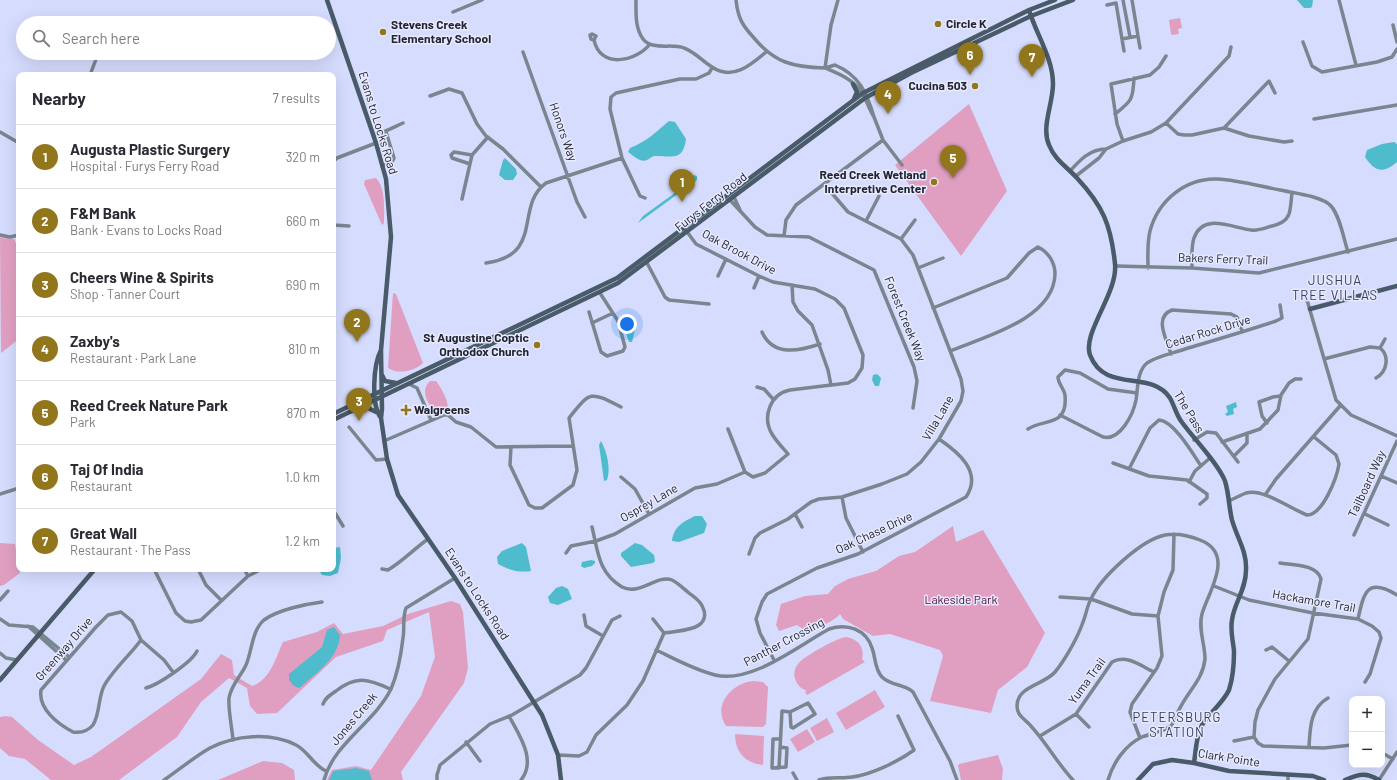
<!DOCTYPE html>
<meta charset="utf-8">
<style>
body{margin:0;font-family:Barlow,sans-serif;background:#f7f7f7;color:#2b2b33}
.controls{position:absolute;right:12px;bottom:12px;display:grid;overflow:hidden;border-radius:8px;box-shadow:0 4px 16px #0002}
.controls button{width:36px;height:36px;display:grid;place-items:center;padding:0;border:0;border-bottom:1px solid #e1e1e2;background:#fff;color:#2b2b33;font:20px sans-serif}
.you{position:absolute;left:627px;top:324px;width:14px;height:14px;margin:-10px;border:3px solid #fff;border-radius:50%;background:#1a73e8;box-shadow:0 0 0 6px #1a73e833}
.badge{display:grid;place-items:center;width:26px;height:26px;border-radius:50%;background:#91761b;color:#fff;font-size:13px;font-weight:700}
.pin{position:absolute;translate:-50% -33px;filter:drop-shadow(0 1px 2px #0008)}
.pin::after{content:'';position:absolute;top:21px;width:14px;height:12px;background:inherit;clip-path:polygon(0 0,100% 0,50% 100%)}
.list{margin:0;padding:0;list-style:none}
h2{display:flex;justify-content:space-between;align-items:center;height:52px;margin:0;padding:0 16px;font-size:17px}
h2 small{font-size:13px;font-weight:400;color:#7c7c81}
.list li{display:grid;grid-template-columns:26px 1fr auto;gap:12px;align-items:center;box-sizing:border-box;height:64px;padding:0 16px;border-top:1px solid #e1e1e2}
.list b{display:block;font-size:15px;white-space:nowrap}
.list p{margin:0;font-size:13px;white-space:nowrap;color:#7c7c81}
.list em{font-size:13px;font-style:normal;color:#7c7c81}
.icon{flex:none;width:22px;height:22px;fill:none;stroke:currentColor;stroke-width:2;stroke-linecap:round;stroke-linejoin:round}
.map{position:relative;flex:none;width:1397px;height:780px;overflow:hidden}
.search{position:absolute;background:#fff;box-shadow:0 4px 16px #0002;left:16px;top:16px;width:320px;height:44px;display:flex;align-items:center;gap:10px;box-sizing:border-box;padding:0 14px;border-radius:22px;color:#7c7c81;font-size:15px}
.panel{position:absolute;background:#fff;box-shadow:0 4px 16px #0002;left:16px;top:72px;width:320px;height:500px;border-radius:8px}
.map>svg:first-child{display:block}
</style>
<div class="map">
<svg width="1397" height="780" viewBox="0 0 1397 780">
<rect width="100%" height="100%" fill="#d6dcfe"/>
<path fill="#e09fc1" d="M1180 18 1182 28 1178 29 1179 34 1172 35 1171 34 1169 20Z
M969 104 1007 191 961 256 895 165Z
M376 178C386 188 384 210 384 223L382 225 364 184 365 180Z
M0 237 14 239 19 250V339L1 353Z
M393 293 396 294 423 363C415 371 398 375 388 368Z
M430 381H436C442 389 449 401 448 411H435C427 404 420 390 430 381Z
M953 526 956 542 983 530 1045 633 1027 667 998 690 991 713 930 701 943 656 940 650 890 634 873 636 843 619 840 614C835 621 815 629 806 631L797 625 779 631 776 625 781 604 805 596 828 594 835 586 848 579 876 571 899 556 915 552Z
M0 543 15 544 20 573 4 585 0 586Z
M451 601 460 604 463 612 468 668 464 683 401 772 403 780H327L332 770 356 766 371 770 421 696 435 657 429 612 387 630 383 641 336 657 277 713 257 714 250 706 247 688 229 678 201 702 177 737 119 780H51L25 759 9 756 0 748V717L5 716 12 717 38 740 74 765 91 757 201 679 221 654 232 660 234 675 252 686C271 679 275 659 283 642L317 632 332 624 334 623 343 634 383 626 408 614Z
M846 637C858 639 865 647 862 659L865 662 807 695 805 692 807 691C802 689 798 686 796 681 793 675 794 669 798 664 804 656 837 638 846 637Z
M753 681 763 682 768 687 766 724 763 727 726 726C712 705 732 683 753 681Z
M875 690 885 707 846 730 836 713Z
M827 718 834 732 817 741 810 728Z
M807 729 815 742 798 752 790 739Z
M735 734 764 736 763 765C744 763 735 751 735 734Z
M998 755 1003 769 1002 780H961L958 766 959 764Z
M263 761 282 763 294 770 295 780H218Z"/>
<path fill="#4ebccc" d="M1297 0H1313L1312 7 1310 8H1304Z
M669 121 675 122 686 139C683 161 673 156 656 156 652 156 651 158 647 160 640 163 634 156 628 152L630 148C646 142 656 132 669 121Z
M1394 142 1397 144V162C1383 174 1375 172 1365 157L1367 150 1382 144Z
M505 158 516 169 517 174 513 180H505L499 175 503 160Z
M694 175 697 176V180L638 223 643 216 672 195Z
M632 325 635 330 632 342H629L625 330 626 326Z
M877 374 881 378 879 386H875L872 380 873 375Z
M1236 402 1237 407 1233 409 1234 414 1227 416 1225 414 1228 412 1226 406Z
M601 441C607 452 611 468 607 480L604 481 599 445Z
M695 516H702L707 524 704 533 679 542 672 541C674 526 683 522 695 516Z
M522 543 526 547 531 571C519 573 509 570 498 564L497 557 502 551Z
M635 543 642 545 654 555 655 561 653 563 631 567 621 556V553Z
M340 547 341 558 338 573 330 576 322 575 318 569H333V548Z
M591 560 595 561V563L592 566 584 568 581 566 582 562Z
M562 586 568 589 572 599 558 605 550 603 548 597 556 588Z
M334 627 340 635C339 658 317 672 301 687L298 688 293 685 289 680V674L322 647 327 630Z
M356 768 369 771 372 780H329L333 771Z"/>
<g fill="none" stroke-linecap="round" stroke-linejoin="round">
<path stroke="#79858f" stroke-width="3.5" d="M636 0C636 13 635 28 643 39 652 51 672 43 684 48 695 52 702 61 712 67 732 81 751 65 766 52
M736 0C738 18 742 25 754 38 775 63 793 67 825 68L831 25 838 0
M1123 0 1130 37
M1132 0 1140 48
M1339 0 1356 65
M1107 5 1116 3 1124 51
M453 12 482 0
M1393 25 1397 42
M1122 39 1138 36
M594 40 596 36 592 34 590 35 591 39 594 40C600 69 636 62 650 44
M1303 42 1312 66 1322 72 1377 62 1392 57 1397 49
M523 52 577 202 585 217
M835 65C859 75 867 93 874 117 869 109 867 101 862 93 853 79 839 74 825 68Z
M90 75 98 54
M430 96 449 89 462 93 477 124 486 136 503 149 541 187
M1115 114C1132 101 1133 99 1134 78
M874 117 883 140 902 165
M1314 119 1397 105
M1166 123 1178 134 1184 135H1192L1224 128 1249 136 1284 142 1292 141
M1224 128 1269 81 1275 93
M0 132 19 143
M373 135C384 133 392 128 403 123
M1123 141 1117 124 1111 84 1150 75 1159 67 1166 56
M333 162 337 158 376 143
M470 164 452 158 451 155 454 152 472 155
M382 166 392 162 394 158 386 132
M1070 171C1080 160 1090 149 1106 149
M1076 176 1099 158 1106 149 1123 141 1151 132 1166 123 1229 56 1231 47
M734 197 740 210
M645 198 640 196 622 158 610 109 611 97 616 93 680 79H696L709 73 712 68
M462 199 472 155 488 137
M730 200 755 227 767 235 809 237 874 270 914 367 917 381 913 408
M866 221 879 196
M333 225 349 226
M685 229 696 244 759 276 773 282 815 289 835 299 844 308 863 355 862 368 855 379 848 383 790 390C770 394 762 417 772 434 776 441 783 448 788 454L765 473 753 477 745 472 728 429
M0 235 10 237 19 235
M784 236 786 220 796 205 883 140
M901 239 915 220
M486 263C545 255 514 206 546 183L622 158
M647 263 665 297 669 300 709 304
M1116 266 1192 268 1259 273 1397 239
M918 268 943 258
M1148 268C1148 255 1147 243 1150 231 1158 201 1185 178 1217 179 1238 180 1259 186 1280 190 1293 193 1322 196 1331 206 1340 216 1344 240 1348 252
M1192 268C1192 259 1191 247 1194 238 1203 212 1233 228 1251 230 1259 231 1265 228 1272 226 1279 224 1286 222 1289 214 1291 208 1291 200 1292 193
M718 276 726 259
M792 285 793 302 798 311 812 325 828 370 831 385
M754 288 759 276
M1307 300 1336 400 1351 415 1397 436
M933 308 1007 278 1029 253 1038 247C1048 252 1055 262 1055 274 1054 319 984 337 950 351
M589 312 601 352 607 356 623 351 625 347 618 321 600 293
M592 323 613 313
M762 332C773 357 799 351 820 344
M1380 348 1385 339
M1171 354C1167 340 1153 317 1172 310L1231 314 1237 317 1242 331
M1324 359 1370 347 1380 348C1390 356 1387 372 1376 378
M409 384 417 388 431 420
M757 387 764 389 773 399
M1060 415 1103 437C1120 441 1133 415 1136 400 1138 388 1137 371 1147 363 1157 356 1174 353 1185 349 1215 340 1246 331 1276 321L1282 318 1280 305
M1267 423 1262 416 1259 402 1273 397 1280 396
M349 427 376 460 387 459
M1028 429C1044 418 1068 428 1065 395 1064 388 1058 384 1058 377L1065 370 1080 373 1108 389 1137 393
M1194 440 1207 432 1216 433 1238 462
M384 441 444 415H448L456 422 471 427 496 447 572 446
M1222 442 1260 429 1278 410 1281 395 1289 383 1295 379H1301
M511 447 510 465 529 505 535 508H542L573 485 577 470 569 418C591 391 589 391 621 407
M1234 456 1247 443V433
M1113 463 1149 476 1187 480 1207 494V498L1200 504
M1129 469 1150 428 1159 420C1174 421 1193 454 1201 466
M1381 476 1397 483
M621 477 635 489 649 514
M1189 482 1195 471 1210 458
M0 494 19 488
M1265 495 1276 479 1340 406
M842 497 846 518 863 552
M1229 501C1235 498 1241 495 1246 493 1263 488 1291 509 1307 515 1323 515 1337 477 1339 464L1336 455 1314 437
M335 513 343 526
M795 514 802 527
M1365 514 1388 525
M1354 535 1397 441
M566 553 571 546 596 541 615 534 695 488 717 484 745 472
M749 554 755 538 760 533 788 519 811 502 819 499 842 497 882 484 907 474 921 462 939 439 961 401 963 391 961 379 913 255 901 239 848 212 824 184
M1280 563C1292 565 1317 564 1321 579L1308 639 1275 679 1258 710 1255 722 1254 737 1258 743 1263 746 1324 748 1352 745
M154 569 176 613 185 621 191 622 201 620 248 576 262 569
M198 569 206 585 221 600
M244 569 248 576
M382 569 388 570C403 561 414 549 428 539
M1214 586 1249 600 1313 613 1358 619 1372 626 1379 632 1381 638 1370 674 1365 682
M1060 597 1091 599 1132 614 1158 616
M0 600 8 591
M121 612 132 621 141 640C130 655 112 671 104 686 98 698 100 714 93 725 88 731 81 733 73 732 58 724 38 709 41 690L96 627 108 615Z
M584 615 586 626 603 636
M0 619 9 625 33 627 69 657
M653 619 664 633
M1358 619C1364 592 1367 577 1397 595
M28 626 66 660
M141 640 164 660 173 672
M656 650C675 659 695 670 715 675 751 684 798 646 829 629 847 623 866 629 872 648 876 658 874 668 882 677 891 686 905 684 913 692L950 761 957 780
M1266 650 1272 647 1289 661
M0 653 6 658 17 660
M774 660 760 633 756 619 762 602 767 594 817 568 858 554 966 497C983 472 958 452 939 439
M146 688C158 685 192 662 197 651
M323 704C325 698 330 695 336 691 356 675 369 679 390 689
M1076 714 1089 727
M509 716C519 735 537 760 521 780
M1040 736 1076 714 1112 662C1127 654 1141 666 1154 672
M1140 738 1130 712 1132 704 1157 668 1162 656 1158 616 1164 592 1173 570 1174 534
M233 740C232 728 228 709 229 698 231 685 241 676 246 665 252 651 252 630 264 620 277 610 306 604 322 602
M1234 741 1254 737
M466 742 480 761
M780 747 787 748 786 767 772 768 773 739H780
M1309 747C1310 729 1310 708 1328 698
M1382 753 1393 759
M558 755 579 756 587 752 596 735 627 705 643 681 664 633C675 631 691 631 699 625 705 621 706 614 703 608 701 601 694 597 689 593 684 589 678 583 672 580 657 574 640 596 622 587 598 573 598 551 592 527
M779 768 782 711 790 712 791 727 793 728 815 714 808 703 790 712
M793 773 797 780
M1288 775V780
M164 780C179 770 194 757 210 748 235 735 270 732 296 745 308 751 313 765 326 771
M324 780C334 743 374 723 391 689 398 673 401 655 403 638 405 627 402 619 406 608L455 578
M437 780V775L440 765 490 724 512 715 580 675 586 668 612 620 620 616
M819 780C831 776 841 779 852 777 871 775 899 761 914 750L898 716
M1073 780C1057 763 1046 742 1030 725 1025 719 1017 716 1017 706 1017 686 1044 685 1055 672 1065 660 1078 637 1083 622 1086 615 1087 606 1091 599 1101 577 1141 540 1165 535 1176 533 1190 536 1200 540 1236 554 1208 592 1202 614 1198 629 1205 644 1205 659 1203 680 1187 692 1179 710 1176 715 1175 721 1171 726 1162 732 1152 733 1142 737 1125 745 1113 763 1108 780
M1379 780 1397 752"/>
<path stroke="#495b69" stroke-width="4.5" d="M327 0 376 143 386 179 391 237 381 350
M1029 10C1036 34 1053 58 1053 84 1053 104 1041 127 1049 145 1055 160 1066 166 1077 178 1103 206 1111 225 1115 264 1118 293 1082 333 1090 355 1105 394 1151 369 1170 398 1174 405 1176 414 1181 421 1193 438 1218 463 1225 481 1229 494 1229 508 1232 520 1237 538 1247 551 1246 570 1246 590 1234 603 1232 620 1230 630 1233 641 1234 651 1234 663 1233 678 1229 690 1223 703 1210 712 1202 725 1196 736 1196 750 1194 763
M853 84 857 92 854 99
M1310 309 1397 286
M382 375 385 381 396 383
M362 408H368L376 412
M333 414 617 278 863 93 1029 10 1055 0
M381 418C371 405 373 365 381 350L382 409 381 418 387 459 398 495 455 578 542 715 558 755 561 780
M333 420 618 283 865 98 911 73 1031 16 1073 0
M0 680 95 569
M1138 780 1153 764 1172 760 1194 763 1229 771 1313 776 1324 780
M1345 780C1359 774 1366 772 1379 780"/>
</g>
<g fill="#91761b" stroke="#e7eaff" stroke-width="1.5">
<circle cx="938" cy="24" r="4"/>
<circle cx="383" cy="32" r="4"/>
<circle cx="975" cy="86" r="4"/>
<circle cx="934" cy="182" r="4"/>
<circle cx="537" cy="345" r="4"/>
<path d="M404 404h4v4h4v4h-4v4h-4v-4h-4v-4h4z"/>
</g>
<g text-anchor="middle" stroke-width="3" stroke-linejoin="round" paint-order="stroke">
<g font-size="12" font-weight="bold" fill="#222431" stroke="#e7eaff" text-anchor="start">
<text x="946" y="28">Circle K</text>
<text x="391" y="29">Stevens Creek<tspan x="391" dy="14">Elementary School</tspan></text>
<text x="967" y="90" text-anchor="end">Cucina 503</text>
<text x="926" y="179" text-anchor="end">Reed Creek Wetland<tspan x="926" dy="14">Interpretive Center</tspan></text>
<text x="529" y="342" text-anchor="end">St Augustine Coptic<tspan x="529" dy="14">Orthodox Church</tspan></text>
<text x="414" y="414">Walgreens</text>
</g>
<g font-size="12" fill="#222431" stroke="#e7eaff">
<text transform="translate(378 123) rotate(73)" y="4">Evans to Locks Road</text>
<text transform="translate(563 132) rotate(71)" y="4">Honors Way</text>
<text transform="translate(711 202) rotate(-38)" y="4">Furys Ferry Road</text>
<text transform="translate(739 252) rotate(28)" y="4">Oak Brook Drive</text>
<text transform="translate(1223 259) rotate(2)" y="4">Bakers Ferry Trail</text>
<text transform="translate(905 319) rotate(68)" y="4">Forest Creek Way</text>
<text transform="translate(1208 332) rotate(-17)" y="4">Cedar Rock Drive</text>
<text transform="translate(1189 412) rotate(59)" y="4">The Pass</text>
<text transform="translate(938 418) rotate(-60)" y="4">Villa Lane</text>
<text transform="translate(1367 484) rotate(-65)" y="4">Tailboard Way</text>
<text transform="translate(649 503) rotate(-30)" y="4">Osprey Lane</text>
<text transform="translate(874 533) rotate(-25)" y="4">Oak Chase Drive</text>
<text transform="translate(477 594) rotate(57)" y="4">Evans to Locks Road</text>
<text transform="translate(1314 601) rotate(10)" y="4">Hackamore Trail</text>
<text transform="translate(784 642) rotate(-28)" y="4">Panther Crossing</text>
<text transform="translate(64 649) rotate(-49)" y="4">Greenway Drive</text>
<text transform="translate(1087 681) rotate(-54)" y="4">Yuma Trail</text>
<text transform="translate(354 719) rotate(-50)" y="4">Jones Creek</text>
<text transform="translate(1229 758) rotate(9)" y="4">Clark Pointe</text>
</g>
<g font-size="12" fill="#500f37" stroke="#e7eaff">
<text x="961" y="604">Lakeside Park</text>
</g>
<g font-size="13" letter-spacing="1" fill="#3a3d58" stroke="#e7eaff">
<text x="1335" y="285">JUSHUA<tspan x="1335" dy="15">TREE VILLAS</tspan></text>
<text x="1177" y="722">PETERSBURG<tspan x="1177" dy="15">STATION</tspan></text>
</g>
</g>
</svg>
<div class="controls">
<button>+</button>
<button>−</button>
</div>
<div class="you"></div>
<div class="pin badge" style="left:682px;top:202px">1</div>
<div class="pin badge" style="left:357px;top:342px">2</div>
<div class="pin badge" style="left:359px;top:421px">3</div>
<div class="pin badge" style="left:888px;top:114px">4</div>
<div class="pin badge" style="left:953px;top:178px">5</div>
<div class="pin badge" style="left:970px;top:75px">6</div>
<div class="pin badge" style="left:1032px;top:77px">7</div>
<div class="search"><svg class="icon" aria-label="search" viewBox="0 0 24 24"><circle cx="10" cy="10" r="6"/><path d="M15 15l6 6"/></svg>Search here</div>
<section class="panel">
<h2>Nearby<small>7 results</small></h2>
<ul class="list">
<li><span class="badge">1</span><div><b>Augusta Plastic Surgery</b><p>Hospital · Furys Ferry Road</p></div><em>320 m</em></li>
<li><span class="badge">2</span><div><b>F&amp;M Bank</b><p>Bank · Evans to Locks Road</p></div><em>660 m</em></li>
<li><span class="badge">3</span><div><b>Cheers Wine &amp; Spirits</b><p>Shop · Tanner Court</p></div><em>690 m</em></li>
<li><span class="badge">4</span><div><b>Zaxby's</b><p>Restaurant · Park Lane</p></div><em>810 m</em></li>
<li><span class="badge">5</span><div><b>Reed Creek Nature Park</b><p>Park</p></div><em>870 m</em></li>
<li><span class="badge">6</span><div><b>Taj Of India</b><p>Restaurant</p></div><em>1.0 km</em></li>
<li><span class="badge">7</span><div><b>Great Wall</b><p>Restaurant · The Pass</p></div><em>1.2 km</em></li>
</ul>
</section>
</div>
